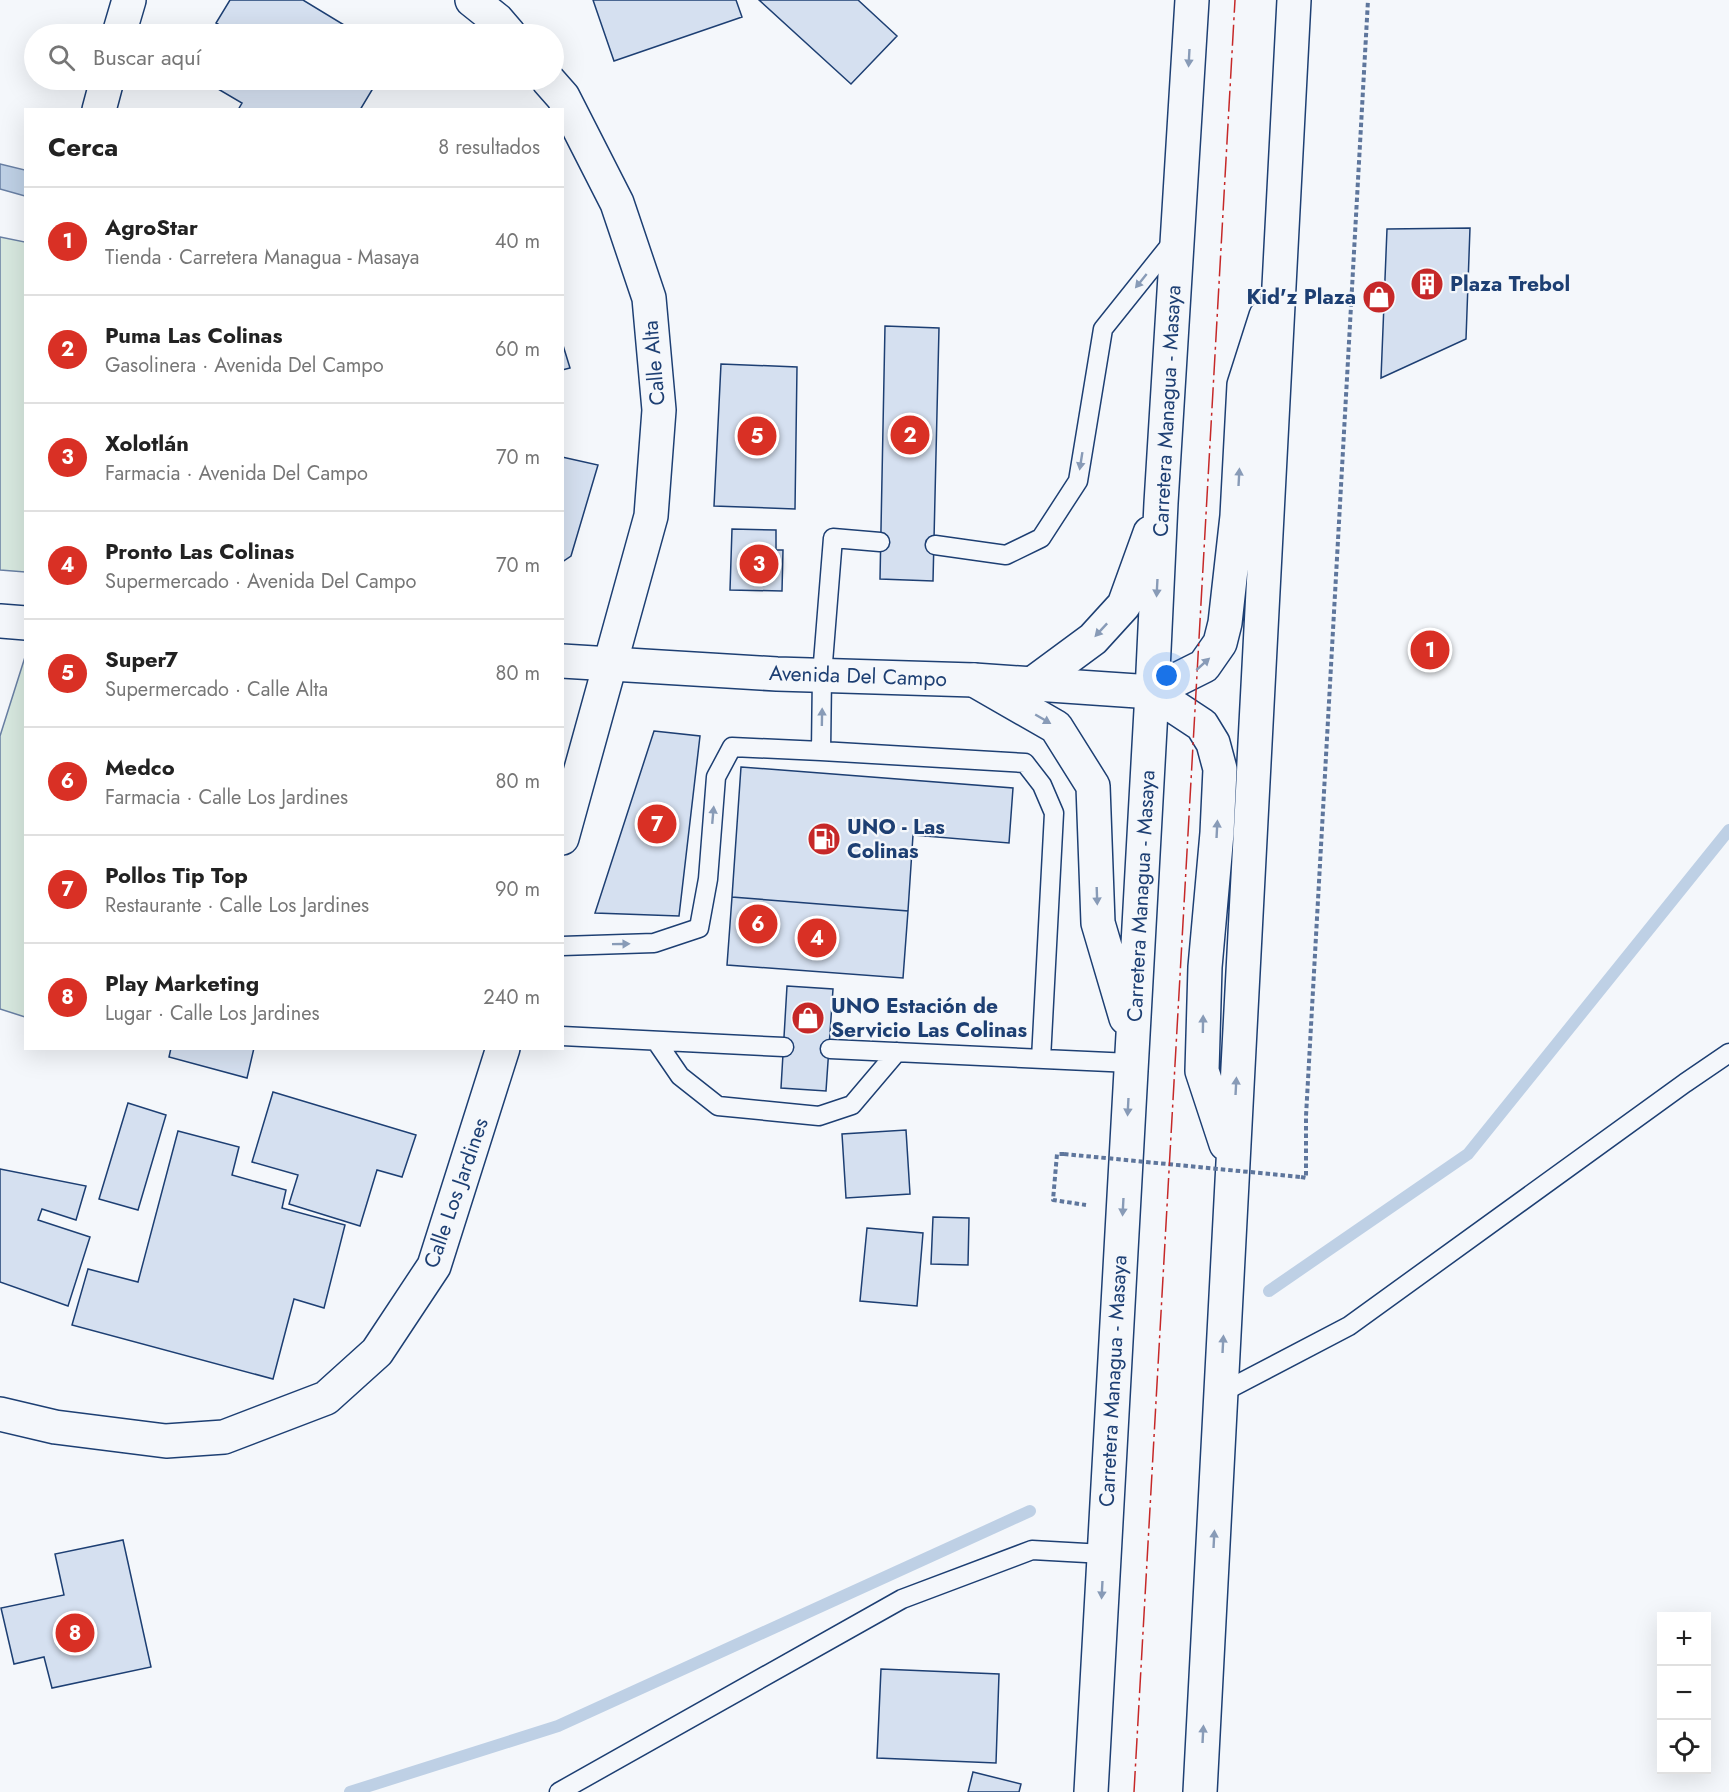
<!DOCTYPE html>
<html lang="es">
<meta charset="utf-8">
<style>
body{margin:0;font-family:Jost,sans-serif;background:#f2f2f2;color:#222}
.controls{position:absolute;right:18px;bottom:18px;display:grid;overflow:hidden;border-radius:0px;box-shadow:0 6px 24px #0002}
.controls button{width:54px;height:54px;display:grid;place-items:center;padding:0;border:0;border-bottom:2px solid #e0e0e0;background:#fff;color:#222;font:30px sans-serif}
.you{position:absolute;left:1167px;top:676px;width:21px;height:21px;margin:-15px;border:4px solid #fff;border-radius:50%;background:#1a73e8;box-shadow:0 0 0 9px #1a73e833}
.badge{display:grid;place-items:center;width:39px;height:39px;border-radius:50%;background:#d93025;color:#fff;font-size:20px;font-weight:700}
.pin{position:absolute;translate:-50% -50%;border:3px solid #fff;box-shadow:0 2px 6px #0006}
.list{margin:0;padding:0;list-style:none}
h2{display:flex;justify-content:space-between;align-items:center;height:78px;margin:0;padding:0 24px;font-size:26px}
h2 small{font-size:20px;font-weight:400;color:#767676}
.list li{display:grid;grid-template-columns:39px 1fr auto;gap:18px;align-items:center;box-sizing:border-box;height:108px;padding:0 24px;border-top:2px solid #e0e0e0}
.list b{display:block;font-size:22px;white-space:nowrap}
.list p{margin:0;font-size:20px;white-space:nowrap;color:#767676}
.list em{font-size:20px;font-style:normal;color:#767676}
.icon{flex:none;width:33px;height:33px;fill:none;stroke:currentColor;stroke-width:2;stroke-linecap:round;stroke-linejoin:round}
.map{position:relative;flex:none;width:1729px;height:1792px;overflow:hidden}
.search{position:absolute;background:#fff;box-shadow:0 6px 24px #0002;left:24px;top:24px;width:540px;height:66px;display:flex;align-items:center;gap:15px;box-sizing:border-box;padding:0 21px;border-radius:33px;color:#767676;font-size:22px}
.panel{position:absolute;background:#fff;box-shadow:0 6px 24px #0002;left:24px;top:108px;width:540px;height:942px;border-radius:0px}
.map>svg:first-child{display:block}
</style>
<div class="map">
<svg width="1729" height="1792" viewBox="0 0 1729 1792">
<rect width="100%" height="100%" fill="#f4f7fb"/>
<path fill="#d7e8df" stroke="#687fa3" stroke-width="1.5" d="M0 237 25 242V572L0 570Z
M25 657H26L25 1017 0 1009V736Z"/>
<path fill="#bed0e5" stroke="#687fa3" stroke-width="1.5" d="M0 164 25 170V196L0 189Z"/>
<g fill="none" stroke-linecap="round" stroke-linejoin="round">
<path stroke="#bed0e5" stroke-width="12" d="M1269 1291 1468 1154 1729 830
M350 1792 558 1726 1030 1511"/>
</g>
<path fill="#d5e0f0" stroke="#1d3f73" stroke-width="1.5" d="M230 0H303L359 34H234L216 23Z
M593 0H736L742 17 614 61Z
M759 0H858L897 36 851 84Z
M224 80H378L360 110H238L242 103 218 89Z
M1470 228 1466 339 1381 378 1387 229Z
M885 326 939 328 933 581 880 579Z
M562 342 570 368 562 370Z
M721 364 797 367 795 509 714 506Z
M562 457 598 465 571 556 562 562Z
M732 529 776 530V550H783L782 591 730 590Z
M654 731 700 736 679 916 595 913Z
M741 767 1013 788 1009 843 913 835 908 911 732 897Z
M732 897 908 911 903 978 727 965Z
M787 986 833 989 826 1091 781 1088Z
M171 1048H254L247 1078 169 1057Z
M273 1092 416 1135 402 1177 377 1170 360 1226 289 1204 298 1175 252 1162Z
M128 1103 166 1115 138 1210 99 1199Z
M906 1130 910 1194 846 1198 842 1134Z
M178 1131 239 1147 232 1175 286 1190 282 1208 345 1225 324 1308 294 1299 273 1379 72 1325 88 1269 138 1282Z
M0 1169 86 1186 76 1220 42 1209 38 1220 90 1237 68 1306 0 1282Z
M933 1217 969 1218 968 1265 931 1264Z
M867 1228 923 1233 917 1306 860 1301Z
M123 1540 151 1667 52 1688 44 1657 14 1664 1 1608 64 1595 55 1554Z
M881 1669 999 1674 996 1763 877 1758Z
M973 1772 1021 1784 1019 1792H968Z"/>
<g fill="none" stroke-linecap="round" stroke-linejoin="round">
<defs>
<path id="lane" d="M935 545 1006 555 1041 538 1078 481 1103 329 1175 239
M821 751 1025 763 1042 785 1054 813 1041 1059
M562 946 654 943 699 928 708 879 716 777 732 747 821 751 822 675 833 538 880 542
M562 1036 784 1047
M656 1041 680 1076 718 1106 819 1116 852 1105 897 1052
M830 1049 1131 1063
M1221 1393 1349 1326 1685 1083 1729 1053
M559 1792 902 1599 1032 1550 1104 1554"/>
<path id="street" d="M472 0 497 20 509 34
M119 34 129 0
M548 80 563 97 617 203 649 298 659 410 651 516 562 838
M99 110 107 80
M0 1414 55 1427 166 1441 224 1437 326 1398 377 1352 434 1266 503 1048"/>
<path id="secondary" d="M0 621 26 623
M562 661 777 674 974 680 1152 692"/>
<path id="highway" d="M974 680 1056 727 1093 786 1098 923 1126 1018
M1032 684 1093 639 1124 605 1150 533
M1152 692 1202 725 1213 743 1220 769 1217 833 1205 967 1202 1071 1226 1144
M1152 692 1204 666 1220 643 1225 623 1237 516 1244 385 1266 316
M1091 1792 1152 692 1161 503 1192 0
M1200 1792 1294 0"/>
</defs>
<use href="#lane" stroke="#1d3f73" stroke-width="21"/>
<use href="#street" stroke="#1d3f73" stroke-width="36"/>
<use href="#secondary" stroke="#1d3f73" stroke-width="36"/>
<use href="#highway" stroke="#1d3f73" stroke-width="36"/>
<path stroke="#5e769c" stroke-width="4" stroke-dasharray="4.5 3" stroke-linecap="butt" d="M1064 1154H1057L1053 1200 1086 1205
M1301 1177 1306 1178V1116L1368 0"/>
<use href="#lane" stroke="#f4f7fb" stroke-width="18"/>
<use href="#street" stroke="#f4f7fb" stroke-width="33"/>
<use href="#secondary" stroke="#f4f7fb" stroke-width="33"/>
<use href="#highway" stroke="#f4f7fb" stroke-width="33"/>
<path stroke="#5e769c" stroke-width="4" stroke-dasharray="4.5 3" stroke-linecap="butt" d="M1064 1154 1301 1177"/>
<path stroke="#c62828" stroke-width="1.5" stroke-dasharray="21 4.5 3 4.5" stroke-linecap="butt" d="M1134 1792 1235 0"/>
</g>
<defs><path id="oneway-solid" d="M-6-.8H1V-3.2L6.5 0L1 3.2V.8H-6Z" transform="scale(1.5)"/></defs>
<g fill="#889bb7">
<use href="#oneway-solid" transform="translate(1189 58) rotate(93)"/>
<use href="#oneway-solid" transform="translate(1141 281) rotate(129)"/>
<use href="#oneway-solid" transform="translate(1081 461) rotate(99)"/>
<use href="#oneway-solid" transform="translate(1239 477) rotate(-87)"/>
<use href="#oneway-solid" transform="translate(1157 588) rotate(93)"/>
<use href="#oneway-solid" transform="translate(1101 630) rotate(133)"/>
<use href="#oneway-solid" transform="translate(1203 664) rotate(-42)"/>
<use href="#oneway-solid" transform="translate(822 717) rotate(-89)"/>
<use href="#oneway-solid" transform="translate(1043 719) rotate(30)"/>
<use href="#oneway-solid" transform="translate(713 815) rotate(-85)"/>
<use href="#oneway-solid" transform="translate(1217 829) rotate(-87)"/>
<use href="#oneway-solid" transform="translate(1097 896) rotate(88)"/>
<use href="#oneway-solid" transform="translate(621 944) rotate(-1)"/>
<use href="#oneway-solid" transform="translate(1203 1024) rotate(-89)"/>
<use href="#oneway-solid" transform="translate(1236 1086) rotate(-87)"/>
<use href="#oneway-solid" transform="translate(1128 1107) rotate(93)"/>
<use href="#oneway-solid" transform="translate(1123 1207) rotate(93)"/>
<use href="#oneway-solid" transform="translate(1223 1344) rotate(-87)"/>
<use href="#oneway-solid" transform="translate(1214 1539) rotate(-87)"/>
<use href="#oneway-solid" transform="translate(1102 1590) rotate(93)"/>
<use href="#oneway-solid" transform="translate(1203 1734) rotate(-87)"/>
</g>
<defs>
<symbol id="building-disc" viewBox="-11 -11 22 22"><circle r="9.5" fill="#c62828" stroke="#f4f7fb"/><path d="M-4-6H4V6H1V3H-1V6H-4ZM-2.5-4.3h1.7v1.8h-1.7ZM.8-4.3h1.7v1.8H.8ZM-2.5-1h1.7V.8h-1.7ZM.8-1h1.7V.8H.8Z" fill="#fff"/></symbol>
<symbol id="shop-disc" viewBox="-11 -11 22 22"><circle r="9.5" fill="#c62828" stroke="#f4f7fb"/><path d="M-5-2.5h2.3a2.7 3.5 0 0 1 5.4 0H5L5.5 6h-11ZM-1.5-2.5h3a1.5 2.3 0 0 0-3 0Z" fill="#fff"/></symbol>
<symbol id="fuel-disc" viewBox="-11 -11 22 22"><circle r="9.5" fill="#c62828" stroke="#f4f7fb"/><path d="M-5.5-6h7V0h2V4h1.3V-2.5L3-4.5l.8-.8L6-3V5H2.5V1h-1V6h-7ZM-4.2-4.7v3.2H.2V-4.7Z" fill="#fff"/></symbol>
</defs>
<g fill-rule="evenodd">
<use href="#building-disc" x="1408" y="265" width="38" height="38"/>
<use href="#shop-disc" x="1360" y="278" width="38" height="38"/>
<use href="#fuel-disc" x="805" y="820" width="38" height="38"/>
<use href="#shop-disc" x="789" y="999" width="38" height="38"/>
</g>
<g text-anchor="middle" stroke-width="4.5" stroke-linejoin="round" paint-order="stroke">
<g font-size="21" font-weight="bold" fill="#1d3f73" stroke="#f4f7fb" text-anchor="start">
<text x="1450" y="291">Plaza Trebol</text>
<text x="1356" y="304" text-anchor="end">Kid'z Plaza</text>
<text x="847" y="834">UNO - Las<tspan x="847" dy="24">Colinas</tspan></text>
<text x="831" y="1013">UNO Estación de<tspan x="831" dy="24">Servicio Las Colinas</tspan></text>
</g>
<g font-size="21" fill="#1d3f73" stroke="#f4f7fb">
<text transform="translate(654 363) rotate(-95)" y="7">Calle Alta</text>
<text transform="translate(1167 411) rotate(-87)" y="7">Carretera Managua - Masaya</text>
<text transform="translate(858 676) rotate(2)" y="7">Avenida Del Campo</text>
<text transform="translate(1141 896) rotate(-87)" y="7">Carretera Managua - Masaya</text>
<text transform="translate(456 1193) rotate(-71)" y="7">Calle Los Jardines</text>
<text transform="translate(1113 1381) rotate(-87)" y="7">Carretera Managua - Masaya</text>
</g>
</g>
</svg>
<div class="controls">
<button>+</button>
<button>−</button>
<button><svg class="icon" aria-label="locate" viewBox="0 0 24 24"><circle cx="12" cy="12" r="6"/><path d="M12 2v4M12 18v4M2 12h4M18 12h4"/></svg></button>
</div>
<div class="you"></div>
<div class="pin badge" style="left:1430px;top:650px">1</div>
<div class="pin badge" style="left:910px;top:435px">2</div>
<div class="pin badge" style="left:759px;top:564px">3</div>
<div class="pin badge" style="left:817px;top:938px">4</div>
<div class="pin badge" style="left:757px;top:436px">5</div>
<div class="pin badge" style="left:758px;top:924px">6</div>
<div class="pin badge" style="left:657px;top:824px">7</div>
<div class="pin badge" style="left:75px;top:1633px">8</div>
<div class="search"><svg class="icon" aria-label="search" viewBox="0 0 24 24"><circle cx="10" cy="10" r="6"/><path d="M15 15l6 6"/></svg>Buscar aquí</div>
<section class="panel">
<h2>Cerca<small>8 resultados</small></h2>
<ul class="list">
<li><span class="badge">1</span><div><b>AgroStar</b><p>Tienda · Carretera Managua - Masaya</p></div><em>40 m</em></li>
<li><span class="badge">2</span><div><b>Puma Las Colinas</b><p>Gasolinera · Avenida Del Campo</p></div><em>60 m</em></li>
<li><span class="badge">3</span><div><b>Xolotlán</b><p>Farmacia · Avenida Del Campo</p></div><em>70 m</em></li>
<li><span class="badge">4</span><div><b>Pronto Las Colinas</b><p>Supermercado · Avenida Del Campo</p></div><em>70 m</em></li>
<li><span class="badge">5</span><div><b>Super7</b><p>Supermercado · Calle Alta</p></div><em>80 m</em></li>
<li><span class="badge">6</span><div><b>Medco</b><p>Farmacia · Calle Los Jardines</p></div><em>80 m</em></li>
<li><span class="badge">7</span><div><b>Pollos Tip Top</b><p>Restaurante · Calle Los Jardines</p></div><em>90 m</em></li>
<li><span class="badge">8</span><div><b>Play Marketing</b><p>Lugar · Calle Los Jardines</p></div><em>240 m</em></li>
</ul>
</section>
</div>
